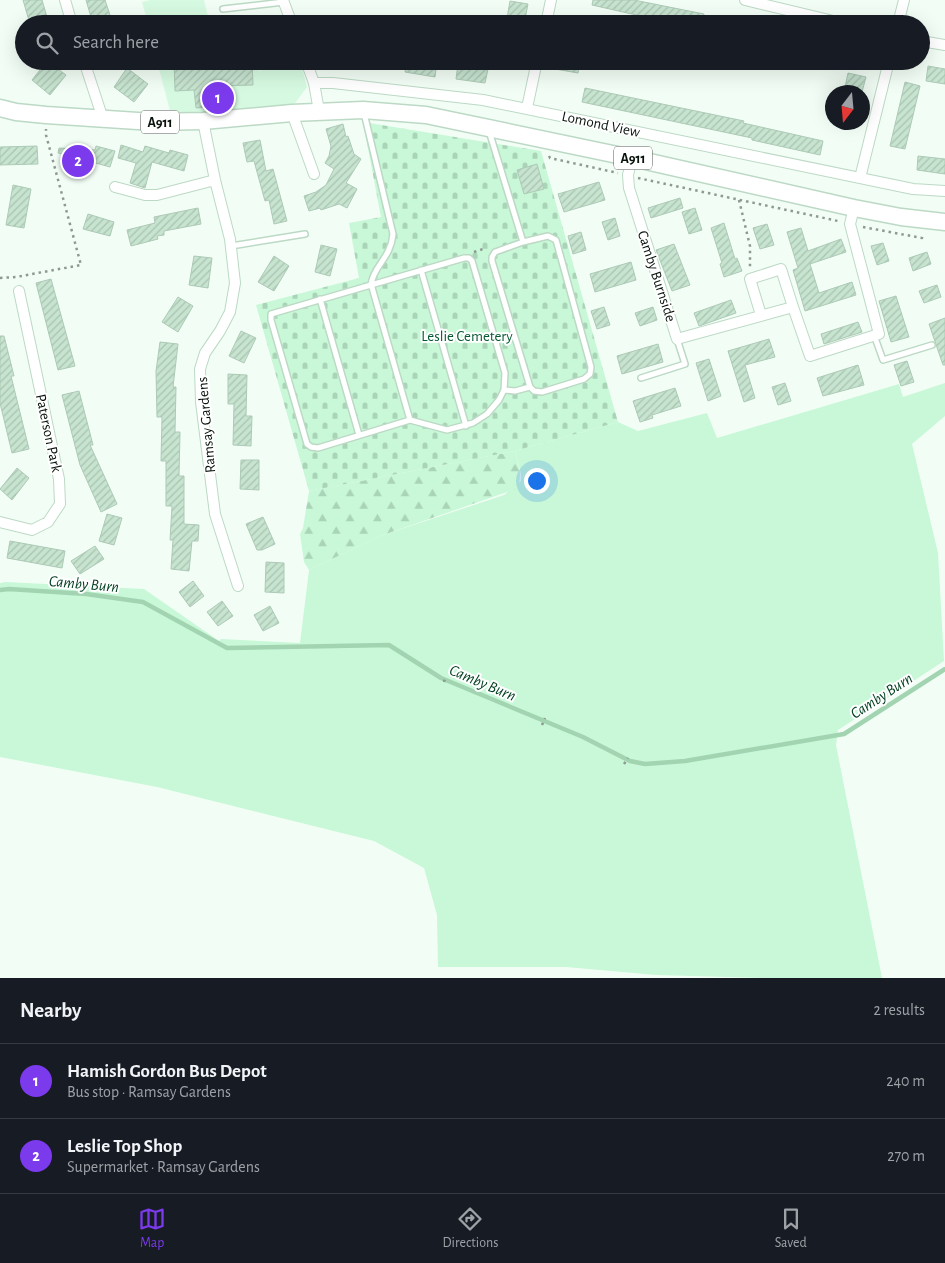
<!DOCTYPE html>
<meta charset="utf-8">
<style>
body{margin:0;font-family:"Alegreya Sans",sans-serif;background:#242831;color:#f1f3f6}
.compass{position:absolute;left:825px;top:85px;width:45px;height:45px;border-radius:50%;background:#171b24;box-shadow:0 5px 20px #0002;rotate:196deg}
.you{position:absolute;left:536px;top:480px;width:18px;height:18px;margin:-12px;border:4px solid #fff;border-radius:50%;background:#1a73e8;box-shadow:0 0 0 8px #1a73e833}
.badge{display:grid;place-items:center;width:32px;height:32px;border-radius:50%;background:#7c3aed;color:#fff;font-size:16px;font-weight:700}
.pin{position:absolute;translate:-50% -50%;border:2px solid #fff;box-shadow:0 1px 5px #0006}
.list{margin:0;padding:0;list-style:none}
h2{display:flex;justify-content:space-between;align-items:center;height:65px;margin:0;padding:0 20px;font-size:21px}
h2 small{font-size:16px;font-weight:400;color:#9ea1a6}
.list li{display:grid;grid-template-columns:32px 1fr auto;gap:15px;align-items:center;box-sizing:border-box;height:75px;padding:0 20px;border-top:1px solid #363941}
.list b{display:block;font-size:19px;white-space:nowrap}
.list p{margin:0;font-size:16px;white-space:nowrap;color:#9ea1a6}
.list em{font-size:16px;font-style:normal;color:#9ea1a6}
.icon{flex:none;width:28px;height:28px;fill:none;stroke:currentColor;stroke-width:2;stroke-linecap:round;stroke-linejoin:round}
.map{position:relative;flex:none;width:945px;height:978px;overflow:hidden}
.search{position:absolute;background:#171b24;box-shadow:0 5px 20px #0002;left:15px;right:15px;top:15px;height:55px;display:flex;align-items:center;gap:12px;box-sizing:border-box;padding:0 18px;border-radius:28px;color:#9ea1a6;font-size:19px}
.sheet{height:215px;background:#171b24}
nav{display:flex;justify-content:space-around;align-items:center;box-sizing:border-box;height:70px;border-top:1px solid #363941;background:#171b24;font-size:14px;color:#9ea1a6}
nav a{display:grid;justify-items:center;gap:2px}
nav .on{color:#7c3aed}
.map>svg:first-child{display:block}
</style>
<div class="map">
<svg width="945" height="978" viewBox="0 0 945 978">
<defs>
<pattern id="forest-firs" width="22" height="20" patternUnits="userSpaceOnUse" patternTransform="scale(1.25)"><rect width="22" height="20" fill="#c8f8d7"/><path d="M5 1l3.5 6h-7zM16 11l3.5 6h-7z" fill="#aad4b7"/></pattern>
<pattern id="cemetery-stones" width="16" height="16" patternUnits="userSpaceOnUse" patternTransform="scale(1.25)"><rect width="16" height="16" fill="#c8f8d7"/><path d="M2 7V4a2 2 0 0 1 4 0v3zM10 15v-3a2 2 0 0 1 4 0v3z" fill="#aad4b7"/></pattern>
<pattern id="building-hatch" width="6" height="6" patternUnits="userSpaceOnUse" patternTransform="scale(1.25)"><rect width="6" height="6" fill="#c7e4d0"/><path d="M-1 1l2-2M0 6l6-6M5 7l2-2" fill="none" stroke="#a9c3b1"/></pattern>
</defs>
<rect width="100%" height="100%" fill="#f2fef5"/>
<path fill="#d6fae1" d="M150 0H204L210 24H148L142 2Z
M157 61H256L259 71 289 61H300L307 87 293 106 171 115Z"/>
<path fill="#c8f8d7" d="M945 383V416L912 444 938 553 944 661 838 730 836 745 882 978H763L656 975 566 967H438L437 915 424 868 374 841 157 787 0 757V583L6 582 144 589 219 641 221 639 300 643 309 570 380 536 504 495 521 481V474L515 451 618 422 638 431 707 413 717 438 899 384 903 397Z"/>
<path fill="url(#forest-firs)" d="M515 451C518 465 524 476 516 489L380 536 309 570 304 562 300 534 303 528 309 491Z"/>
<path fill="url(#cemetery-stones)" d="M363 122 541 151 618 422 515 451 309 491 256 305 359 278 349 223 381 217Z"/>
<g fill="none" stroke-linecap="round" stroke-linejoin="round">
<path stroke="#a2d4b2" stroke-width="4.5" d="M0 590 9 589 86 594 143 602 227 648 389 645 441 678 583 737 630 761 645 764 685 761 844 734 945 669"/>
</g>
<path fill="url(#building-hatch)" stroke="#adcab6" d="M23 0H42L49 24H30Z
M86 0H105L113 24H93Z
M593 0H634L704 14 702 24H676L592 5Z
M510 1 528 4 524 24H506Z
M47 61 66 75 50 95 32 80Z
M174 61H252L253 85 219 86 220 106 196 108 194 90 175 91Z
M407 61H437L435 77 405 72Z
M545 61H580L578 73 544 67Z
M458 64 488 69 485 83 456 79Z
M928 66 945 69V84L926 81Z
M127 68 148 84 134 102 114 87Z
M848 73 866 77 862 92H844Z
M905 82 920 86 905 149 890 146Z
M585 88 744 121 743 123 823 141 820 155 752 140V138L582 102Z
M343 124 346 137 348 136 354 154 361 159 346 183 357 189 347 208 339 204 321 210 320 208 309 211 304 196 316 192 326 185 334 169 325 163 329 156 331 146 326 129Z
M260 140 266 171 273 169 287 221 274 224 269 200 265 201 254 161 247 162 243 143Z
M121 145 143 152 145 146 169 153 170 150 188 155 184 171 152 162 145 188 130 183 136 163 118 158Z
M37 146 38 164 0 165V147Z
M96 146 115 151 110 167 81 159V168L67 167V155L58 153 59 148 95 150Z
M918 156 945 159V174L917 170Z
M537 164 544 189 524 194 517 170Z
M599 182 605 200 564 212 558 194Z
M13 185 31 189 24 228 6 225Z
M680 198 683 208 651 218 648 208Z
M198 208 201 224 164 231V235L157 236 158 239 131 246 127 230 155 223 154 217Z
M695 208 702 230 689 234 682 212Z
M88 214 114 222 110 236 83 229Z
M615 218 620 236 608 240 602 222Z
M724 223 735 259 737 258 742 271 724 277 720 264 722 263 711 228Z
M767 224 774 245 760 249 753 228Z
M801 228 808 251 841 239 846 252 810 264 819 293 852 282 856 295 805 311 793 270 798 268 787 232Z
M581 232 586 250 573 254 568 236Z
M883 243 889 261 877 265 871 246Z
M674 244 690 285 672 291 656 250Z
M321 245 337 249 330 276 315 272Z
M927 252 931 264 913 271 909 258Z
M194 256 212 258 208 288 189 285Z
M274 256 289 266 274 291 258 282Z
M631 262 636 280 595 292 590 274Z
M51 279 75 366 58 370 36 283Z
M937 285 941 297 924 303 919 291Z
M896 296 909 337 891 342 879 301Z
M178 297 193 306 178 332 162 322Z
M731 300 736 313 699 326 694 313Z
M604 307 610 325 597 329 591 311Z
M653 307 657 320 640 326 635 313Z
M945 318V365H943L929 324Z
M858 322 862 332 824 344 821 334Z
M241 331 256 338 244 363 229 356Z
M0 336H4L14 376H11L29 449 12 453 0 403Z
M769 339 775 357 745 365 755 398 744 402 728 351Z
M160 342 178 344 173 387H176L175 432H180L179 476H184V524L199 525 198 541H192L189 571 171 569 173 540H170L172 506H166V461H161L162 417H157L156 371Z
M658 344 663 362 622 374 617 356Z
M709 359 721 396 708 401 696 363Z
M907 361 914 382 901 386 894 365Z
M858 365 864 385 823 396 817 378Z
M228 374 247 375 246 416H252L251 446 233 445 234 404H228Z
M785 383 791 401 778 405 772 387Z
M675 388 681 406 652 415 653 418 640 422 633 401Z
M79 391 93 445H90L117 504 101 512 80 465 62 395Z
M241 460H259V490L240 489Z
M17 468 29 478 12 500 0 489Z
M107 514 122 518 114 545 99 541Z
M263 517 275 544 262 550H257L246 524Z
M10 541 65 551 62 568 7 558Z
M95 546 104 559 80 574 71 561Z
M266 562 284 563V593L265 592Z
M193 581 204 596 190 607 179 592Z
M222 601 233 616 218 626 207 612Z
M270 606 279 623 263 631 254 615Z"/>
<g fill="none" stroke-linecap="round" stroke-linejoin="round">
<defs>
<path id="lane" d="M223 9 284 2
M364 113 393 234C391 258 374 265 371 284L410 420
M489 131 523 242 495 252 492 257V261L530 387 534 391 542 392 584 379 590 374 591 367 556 240 548 236 523 242
M231 246 305 234
M464 258H469L472 261 505 373 504 390 499 400 487 414 473 423 447 430 410 420 318 448 311 447 307 444 271 320V314Z
M421 270 466 426
M320 299 359 435
M874 335 883 360 932 345
M641 378 685 364 677 339
M504 390 515 391 530 387"/>
<path id="street" d="M65 0 72 24
M283 0 292 24
M745 0 846 24
M546 24 551 0
M898 24 904 0
M921 41 945 45
M84 61 103 119
M306 61 314 83 319 111
M314 83H333L483 100 913 189 945 191
M527 108 537 61
M292 113 314 174
M203 121 215 180 230 239 235 283 230 312 220 331 205 353 200 369 201 402 215 514 238 586
M632 158 628 175 629 188 677 339 793 307 810 356 879 334 850 224 854 208
M860 178 889 61
M115 187 145 195H157L215 180
M761 315 750 279 781 269 793 307
M0 522 32 530 48 522 60 504 59 479 19 291"/>
<path id="primary" d="M0 108 16 112 46 115 153 122 203 121 292 113 363 110 426 115 632 158 854 208 901 217 945 222"/>
</defs>
<use href="#lane" stroke="#bcd9c5" stroke-width="8"/>
<use href="#street" stroke="#bcd9c5" stroke-width="12"/>
<use href="#primary" stroke="#bcd9c5" stroke-width="19"/>
<path stroke="#8e9991" stroke-width="2.5" stroke-dasharray="2.5 4" stroke-linecap="butt" d="M549 156 550 158 618 173
M638 178 838 221
M739 200 750 246V267
M863 227 922 238 923 234
M474 252 486 248
M0 278 16 277 81 265 46 135V129
M444 682 445 678
M542 725 545 718
M624 764 628 758"/>
<use href="#lane" stroke="#fff" stroke-width="5"/>
<use href="#street" stroke="#fff" stroke-width="10"/>
<use href="#primary" stroke="#fff" stroke-width="16"/>
</g>
<g text-anchor="middle" stroke-width="4" stroke-linejoin="round" paint-order="stroke">
<g fill="#fff" stroke="#525954" stroke-width="1">
<rect x="141" y="110.5" width="38" height="23" rx="4"/>
<rect x="614" y="146.5" width="38" height="23" rx="4"/>
</g>
<g font-size="14" font-weight="bold" fill="#08120b">
<text x="160" y="127">A911</text>
<text x="633" y="163">A911</text>
</g>
<g font-size="15" fill="#08120b" stroke="#fff">
<text transform="translate(601 124) rotate(12)" y="5">Lomond View</text>
<text transform="translate(657 276) rotate(72)" y="5">Camby Burnside</text>
<text transform="translate(206 425) rotate(-95)" y="5">Ramsay Gardens</text>
<text transform="translate(49 433) rotate(78)" y="5">Paterson Park</text>
</g>
<g font-size="15" fill="#055a31" stroke="#fff">
<text x="467" y="341">Leslie Cemetery</text>
</g>
<g font-size="16" font-style="italic" fill="#064324" stroke="#fff">
<text transform="translate(84 583) rotate(5)" y="6">Camby Burn</text>
<text transform="translate(483 682) rotate(23)" y="6">Camby Burn</text>
<text transform="translate(881 695) rotate(-33)" y="6">Camby Burn</text>
</g>
</g>
</svg>
<svg class="compass" viewBox="-18 -18 36 36"><path d="M0-13l5 13h-10z" fill="#e53935"/><path d="M0 13l5-13h-10z" fill="#9ea1a6"/></svg>
<div class="you"></div>
<div class="pin badge" style="left:218px;top:98px">1</div>
<div class="pin badge" style="left:78px;top:161px">2</div>
<div class="search"><svg class="icon" aria-label="search" viewBox="0 0 24 24"><circle cx="10" cy="10" r="6"/><path d="M15 15l6 6"/></svg>Search here</div>
</div>
<section class="sheet">
<h2>Nearby<small>2 results</small></h2>
<ul class="list">
<li><span class="badge">1</span><div><b>Hamish Gordon Bus Depot</b><p>Bus stop · Ramsay Gardens</p></div><em>240 m</em></li>
<li><span class="badge">2</span><div><b>Leslie Top Shop</b><p>Supermarket · Ramsay Gardens</p></div><em>270 m</em></li>
</ul>
</section>
<nav>
<a class="on"><svg class="icon" aria-label="map" viewBox="0 0 24 24"><path d="M3 6l6-2 6 2 6-2v14l-6 2-6-2-6 2zM9 4v14M15 6v14"/></svg>Map</a>
<a><svg class="icon" aria-label="directions" viewBox="0 0 24 24"><path d="M12 3l9 9-9 9-9-9zM9 14v-3h6M13 9l2 2-2 2"/></svg>Directions</a>
<a><svg class="icon" aria-label="saved" viewBox="0 0 24 24"><path d="M7 4h10v16l-5-4-5 4z"/></svg>Saved</a>
</nav>
